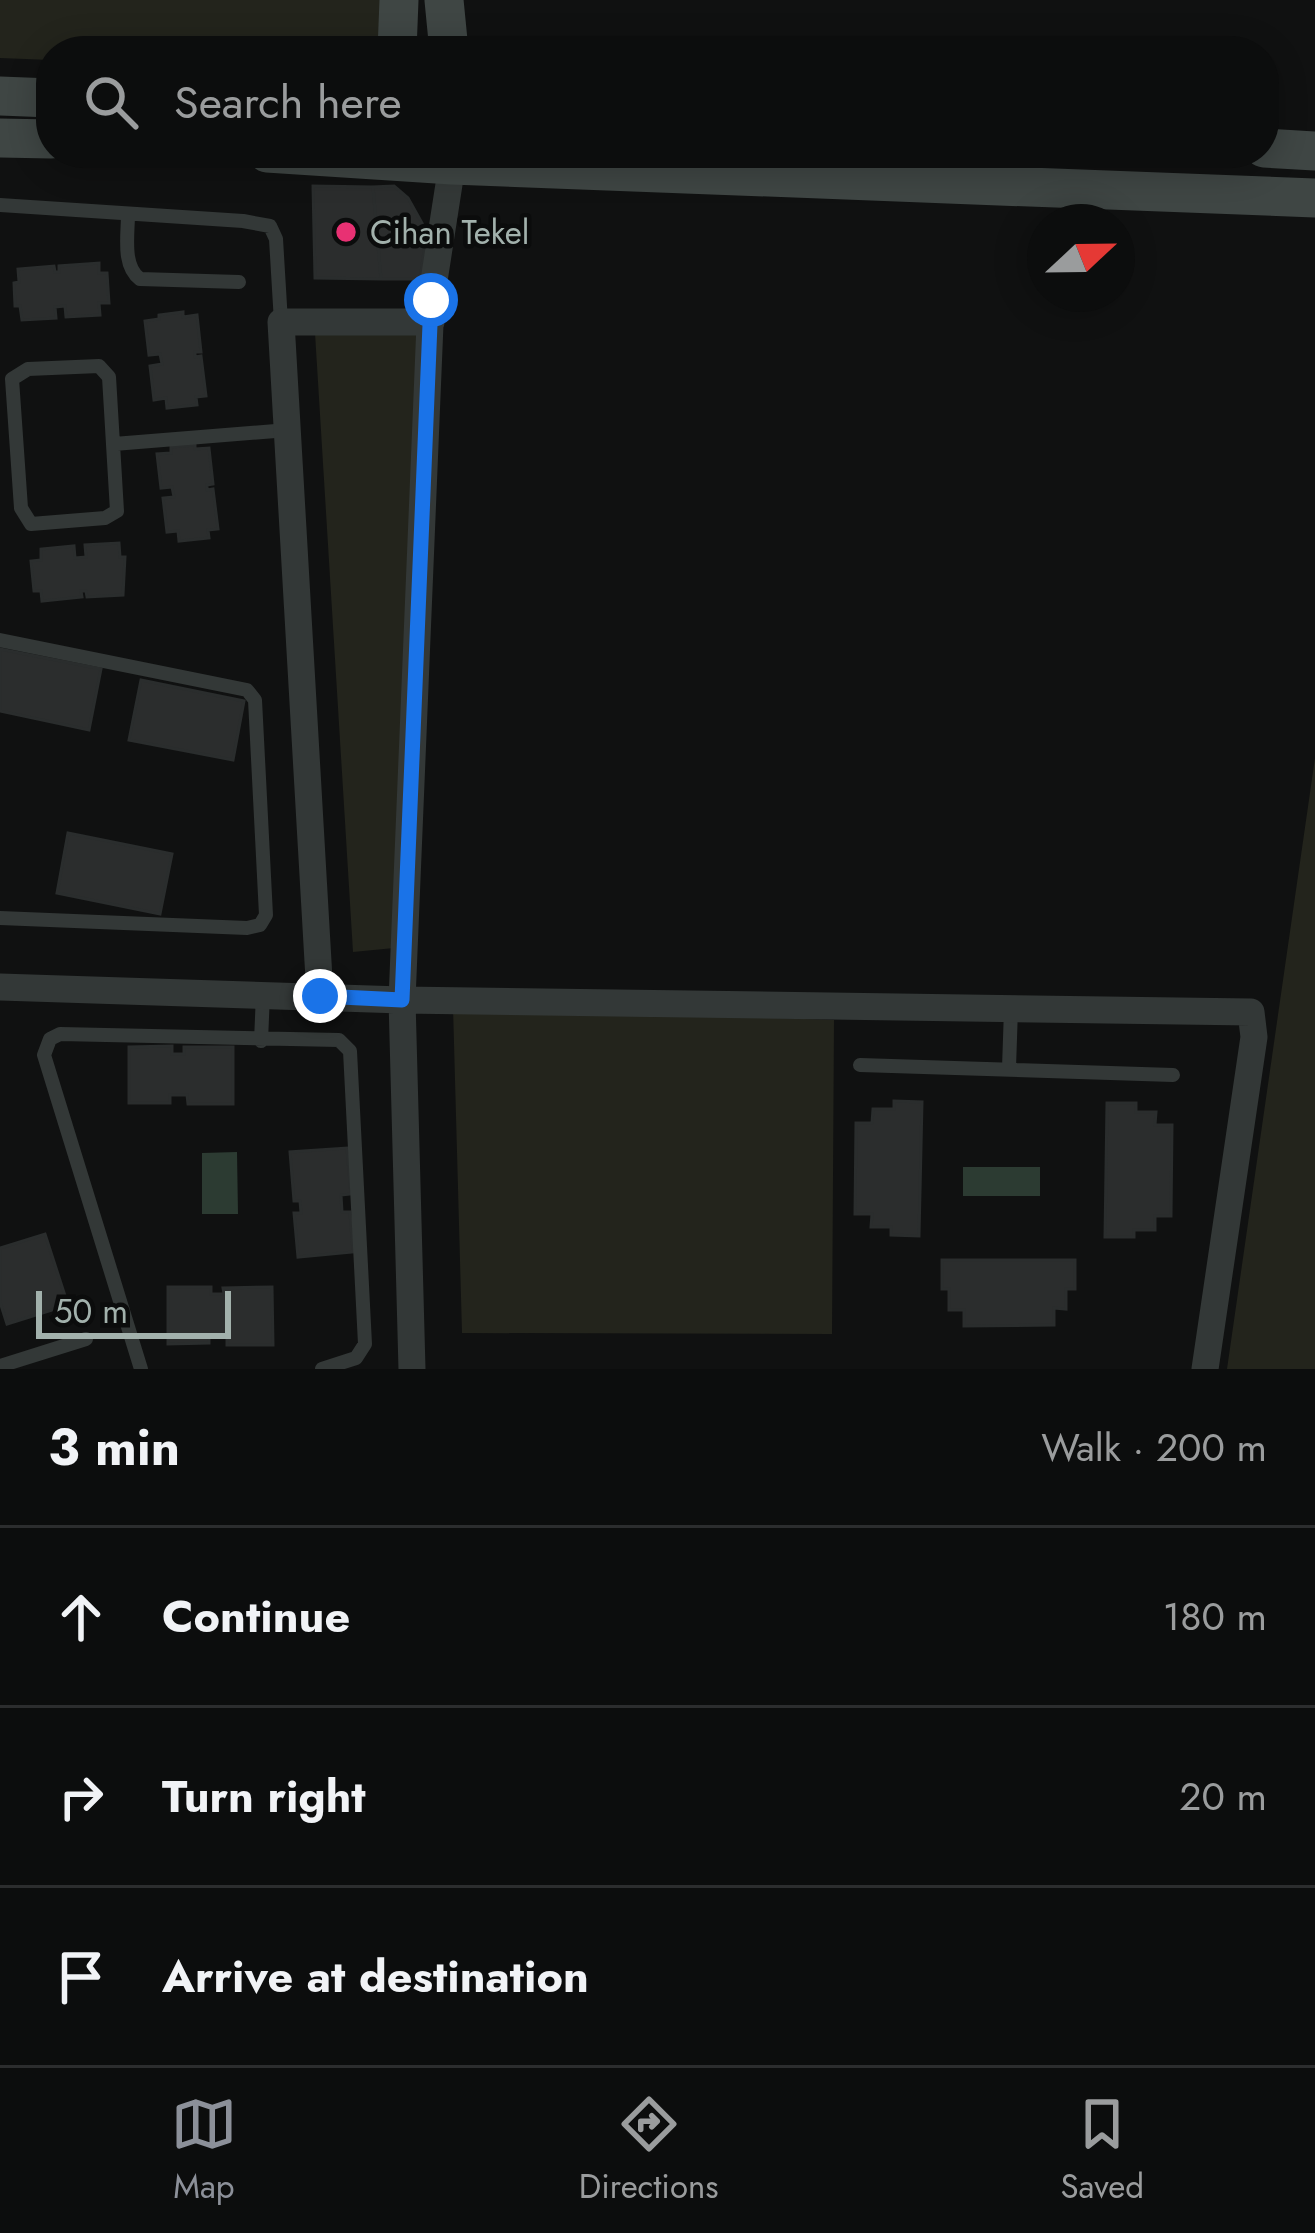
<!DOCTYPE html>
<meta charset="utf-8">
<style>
body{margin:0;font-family:Jost,sans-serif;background:#1a1b1b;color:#f1f3f6}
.compass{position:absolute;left:1027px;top:204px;width:108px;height:108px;border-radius:50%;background:#0c0d0d;box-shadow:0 6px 30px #0003;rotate:68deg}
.scale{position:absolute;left:36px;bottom:30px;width:195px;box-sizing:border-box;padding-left:12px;border:6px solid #a2b1ac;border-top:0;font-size:33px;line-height:42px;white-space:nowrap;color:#a2b1ac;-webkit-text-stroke:9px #0b0c0c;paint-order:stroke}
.stop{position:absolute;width:36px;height:36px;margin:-27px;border:9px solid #1a73e8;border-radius:50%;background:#fff}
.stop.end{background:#1a73e8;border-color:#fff;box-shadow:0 3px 12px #0008}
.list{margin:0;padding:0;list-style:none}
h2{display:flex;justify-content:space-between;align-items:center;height:156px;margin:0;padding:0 48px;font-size:51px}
h2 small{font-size:39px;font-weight:400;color:#9a9c9d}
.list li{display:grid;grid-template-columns:78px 1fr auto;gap:36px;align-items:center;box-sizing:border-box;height:180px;padding:0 48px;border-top:3px solid #2c2d2e}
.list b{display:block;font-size:45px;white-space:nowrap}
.list em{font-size:39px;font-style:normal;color:#9a9c9d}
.icon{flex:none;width:66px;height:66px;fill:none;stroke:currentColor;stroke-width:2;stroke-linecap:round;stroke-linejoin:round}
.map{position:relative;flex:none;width:1315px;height:1369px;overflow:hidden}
.search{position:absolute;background:#0c0d0d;box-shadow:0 6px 30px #0003;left:36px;right:36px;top:36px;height:132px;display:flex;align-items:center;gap:30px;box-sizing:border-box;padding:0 42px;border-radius:48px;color:#9a9c9d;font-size:45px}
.sheet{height:696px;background:#0c0d0d}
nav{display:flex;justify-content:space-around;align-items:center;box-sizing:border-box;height:168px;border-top:3px solid #2c2d2e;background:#0c0d0d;font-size:33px;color:#9a9c9d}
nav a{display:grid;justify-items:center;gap:6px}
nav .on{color:#8c9099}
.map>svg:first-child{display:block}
</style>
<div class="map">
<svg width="1315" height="1369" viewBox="0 0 1315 1369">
<rect width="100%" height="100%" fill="#101111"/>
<path fill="#23241c" d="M0 0H381L380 43 375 51H51V60L0 58Z
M315 333H421L394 948 353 952Z
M1315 758V1369H1227Z
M453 1007 834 1020 832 1334 462 1333Z"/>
<path fill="#2c3b32" d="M237 1152 238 1214H202V1153Z
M963 1167H1040V1196H963Z"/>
<path fill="#2b2d2d" stroke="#2a2d2d" stroke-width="3" d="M313 186 373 187 381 279 315 278Z
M394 186 408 198 427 232 420 279H381L373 187Z
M99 263V273H107L109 303H99L100 315 66 317 65 306 55 307 56 318 22 320 20 306H15L14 283 19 282 18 269 54 266 55 272H59V266Z
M183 312V317L197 315 201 352H195V357L201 356 206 396 196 397 197 405 167 408 166 398 154 400 150 366 162 364 160 354 149 355 145 321 159 319V315Z
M195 445V449L209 448 213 484 207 485V490L213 489 218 529 208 530 209 538 179 541 178 531 167 532 163 498 174 497 172 487 161 488 157 454 171 453V447Z
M119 543 120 557H125L123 595 87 597 86 591H81L82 597 42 601 41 591H34L31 561 41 560V549L74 546 75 558 86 557 85 545Z
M0 649 101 669 89 730 0 711Z
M141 680 244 701 233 760 129 740Z
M68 833 172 854 160 914 57 893Z
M172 1046V1054H184V1047H233V1104H188L187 1095H170V1103H129V1047Z
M894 1101 922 1102 919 1236 891 1235V1227H871L872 1214H855L856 1123H872L873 1109H894Z
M1107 1103H1136V1112H1156L1155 1125H1172L1171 1216H1155V1230H1134V1237H1105Z
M347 1148 351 1194 341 1195 342 1212H350L353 1252 298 1257 294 1213H301L300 1201H294L290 1152Z
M45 1234 68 1305 7 1324 0 1302V1248Z
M942 1260H1075V1289H1066V1309L1054 1308V1325L964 1326V1310H949V1289H942Z
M168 1287H211V1294H224L223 1288 272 1287 273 1345H227V1335H209V1343L168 1344Z"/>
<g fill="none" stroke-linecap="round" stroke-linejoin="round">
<path stroke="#373d3b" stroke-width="4.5" stroke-dasharray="6 9" stroke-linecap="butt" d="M78 158 240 165"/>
<path stroke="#333837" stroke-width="14" d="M0 205 243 221 270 226 276 239 281 322
M128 214C128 235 122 266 140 279L239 282
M99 366 109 377 117 511 105 518 31 524 21 508 12 379 28 369Z
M114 444 288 430
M0 640 247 690 255 700 266 915 260 925 247 928 0 918
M261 1041 263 994
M860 1065 1173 1075
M1009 1068 1011 1009
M0 1366 86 1339
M141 1369 44 1055 50 1039 60 1034 339 1040 350 1051 365 1344 356 1358 322 1369"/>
<path stroke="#333837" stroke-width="27" d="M0 987 402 1000 1251 1012 1254 1037 1205 1369
M320 996 281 322H431
M412 1369 402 1000 431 300 452 165"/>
<path stroke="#3f4644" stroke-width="39" d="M444 0 449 51
M397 51 399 0
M0 96 51 98
M0 138 51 139
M1264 148 1315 151
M267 153 452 165 1315 198"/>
</g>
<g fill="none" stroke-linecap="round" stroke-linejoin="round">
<path stroke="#1a73e8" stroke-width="15" d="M320 996 402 1000 431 300"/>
</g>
<circle fill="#e83173" stroke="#0b0c0c" stroke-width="4.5" cx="346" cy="232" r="12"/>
<g text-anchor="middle" stroke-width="9" stroke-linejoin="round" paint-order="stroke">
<g font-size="33" fill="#a2b1ac" stroke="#0b0c0c" text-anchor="start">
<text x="370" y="244">Cihan Tekel</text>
</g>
</g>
</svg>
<svg class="compass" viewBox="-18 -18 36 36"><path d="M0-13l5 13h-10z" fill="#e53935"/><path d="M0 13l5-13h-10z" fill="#9a9c9d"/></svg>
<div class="scale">50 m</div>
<div class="stop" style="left:431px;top:300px"></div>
<div class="stop end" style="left:320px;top:996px"></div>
<div class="search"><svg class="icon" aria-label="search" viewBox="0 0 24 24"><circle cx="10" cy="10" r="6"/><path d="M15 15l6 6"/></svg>Search here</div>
</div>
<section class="sheet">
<h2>3 min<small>Walk · 200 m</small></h2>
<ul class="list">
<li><svg class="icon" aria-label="ahead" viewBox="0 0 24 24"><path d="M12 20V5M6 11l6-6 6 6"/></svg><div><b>Continue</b></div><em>180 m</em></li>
<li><svg class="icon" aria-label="right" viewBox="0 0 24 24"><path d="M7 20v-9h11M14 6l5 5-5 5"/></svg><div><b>Turn right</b></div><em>20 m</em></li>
<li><svg class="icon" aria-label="arrive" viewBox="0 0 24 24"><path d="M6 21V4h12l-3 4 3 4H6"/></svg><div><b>Arrive at destination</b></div></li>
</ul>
</section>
<nav>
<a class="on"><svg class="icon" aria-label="map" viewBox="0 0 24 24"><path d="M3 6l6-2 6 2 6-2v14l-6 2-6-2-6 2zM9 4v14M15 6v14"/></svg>Map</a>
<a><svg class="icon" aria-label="directions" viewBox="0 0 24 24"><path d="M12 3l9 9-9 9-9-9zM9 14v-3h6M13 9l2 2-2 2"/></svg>Directions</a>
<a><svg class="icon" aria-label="saved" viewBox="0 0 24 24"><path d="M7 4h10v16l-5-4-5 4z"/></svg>Saved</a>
</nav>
